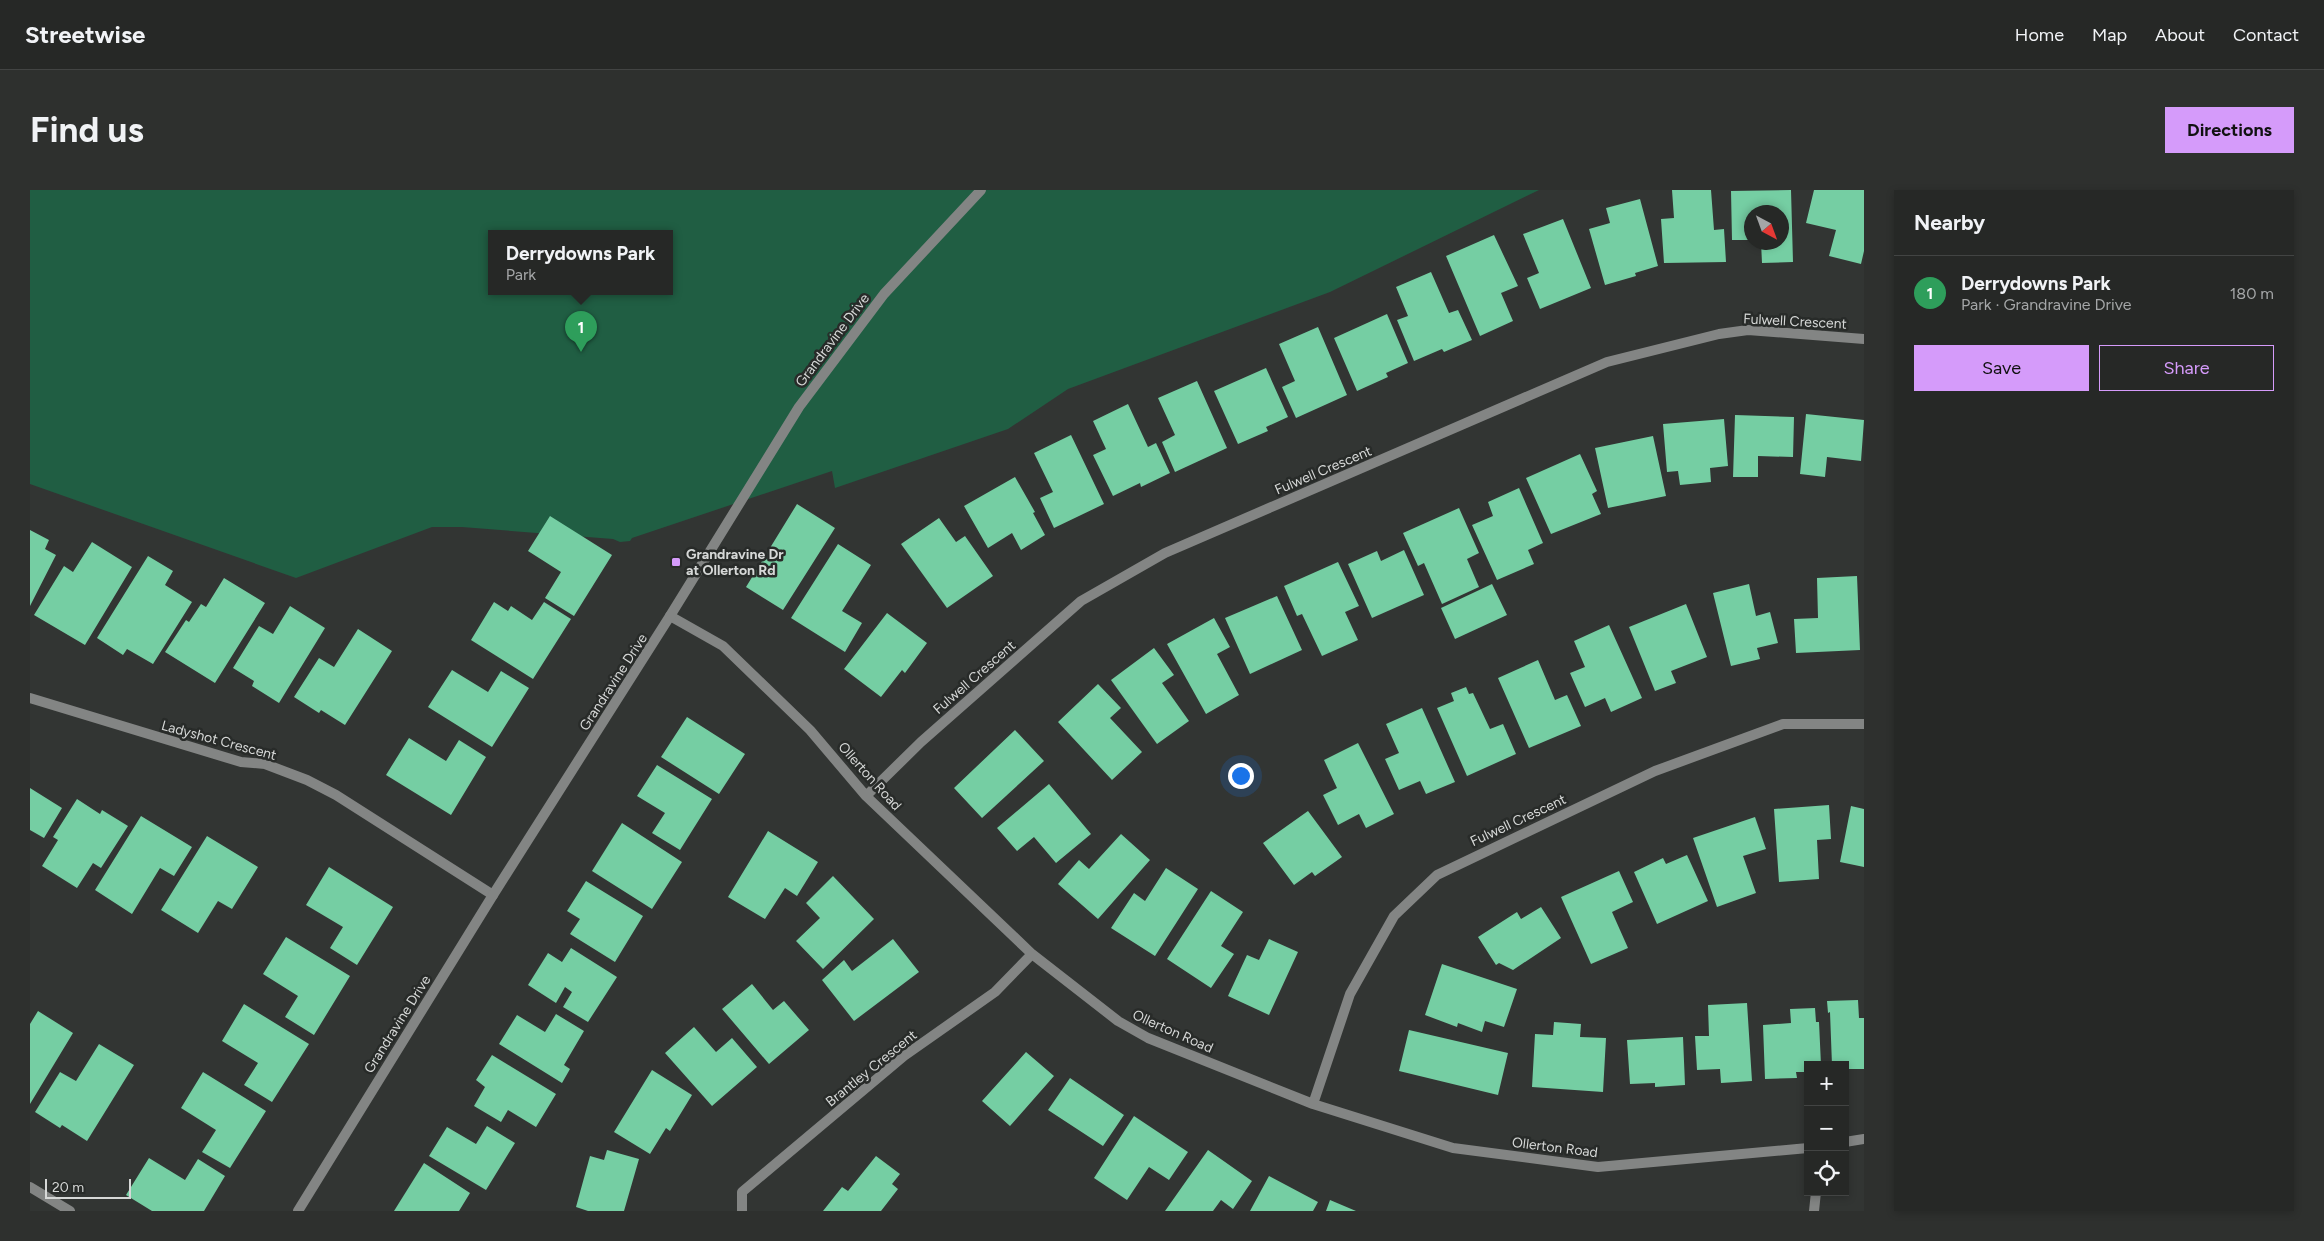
<!DOCTYPE html>
<meta charset="utf-8">
<style>
body{margin:0;font-family:Figtree,sans-serif;background:#2e302e;color:#f1f3f6}
.controls{position:absolute;right:15px;bottom:15px;display:grid;overflow:hidden;border-radius:0px;box-shadow:0 2px 8px #0003}
.controls button{width:45px;height:45px;display:grid;place-items:center;padding:0;border:0;border-bottom:1px solid #424443;background:#262826;color:#f1f3f6;font:25px sans-serif}
.compass{position:absolute;left:1714px;top:15px;width:45px;height:45px;border-radius:50%;background:#262826;box-shadow:0 2px 8px #0003;rotate:139deg}
.scale{position:absolute;left:15px;bottom:12px;width:86px;box-sizing:border-box;padding-left:5px;border:2px solid #d6d8d7;border-top:0;font-size:14px;line-height:18px;white-space:nowrap;color:#d6d8d7;-webkit-text-stroke:4px #282b29;paint-order:stroke}
.you{position:absolute;left:1210px;top:585px;width:18px;height:18px;margin:-12px;border:4px solid #fff;border-radius:50%;background:#1a73e8;box-shadow:0 0 0 8px #1a73e833}
.badge{display:grid;place-items:center;width:32px;height:32px;border-radius:50%;background:#d59bfa;color:#fff;font-size:16px;font-weight:700}
.pin{position:absolute;translate:-50% -41px;filter:drop-shadow(0 1px 2px #0008)}
.pin::after{content:'';position:absolute;top:26px;width:18px;height:15px;background:inherit;clip-path:polygon(0 0,100% 0,50% 100%)}
.popup{position:absolute;left:458px;top:40px;width:185px;height:65px;box-sizing:border-box;display:grid;place-content:center;border-radius:0px;background:#262826;filter:drop-shadow(0 1px 4px #0005);font-size:16px;white-space:nowrap;color:#a4a6a7}
.popup b{font-size:19px;color:#f1f3f6}
.popup::after{content:'';position:absolute;left:50%;top:100%;margin-left:-10px;border:10px solid transparent;border-top-color:#262826}
.list{margin:0;padding:0;list-style:none}
h2{display:flex;justify-content:space-between;align-items:center;height:65px;margin:0;padding:0 20px;font-size:21px}
h2 small{font-size:16px;font-weight:400;color:#a4a6a7}
.list li{display:grid;grid-template-columns:32px 1fr auto;gap:15px;align-items:center;box-sizing:border-box;height:75px;padding:0 20px;border-top:1px solid #424443}
.list b{display:block;font-size:19px;white-space:nowrap}
.list p{margin:0;font-size:16px;white-space:nowrap;color:#a4a6a7}
.list em{font-size:16px;font-style:normal;color:#a4a6a7}
.actions{display:flex;gap:10px;padding:15px 20px}
.actions a{flex:1;padding:11px 0;border:1px solid #d59bfa;border-radius:0px;text-align:center;font-size:18px;color:#d59bfa}
.actions .main{background:#d59bfa;color:#111}
.icon{flex:none;width:28px;height:28px;fill:none;stroke:currentColor;stroke-width:2;stroke-linecap:round;stroke-linejoin:round}
.map{position:relative;flex:none;width:1834px;height:1021px;overflow:hidden;border-radius:0px}
header{display:flex;align-items:center;gap:30px;box-sizing:border-box;height:70px;padding:0 25px;background:#262826;border-bottom:1px solid #424443}
header strong{font-size:24px}
nav{display:flex;gap:28px;margin-inline-start:auto;font-size:18px}
.intro{display:flex;align-items:center;justify-content:space-between;box-sizing:border-box;height:120px;padding:0 30px}
h1{margin:0;font-size:35px}
.button{padding:12px 22px;border-radius:0px;background:#d59bfa;color:#111;font-size:18px;font-weight:700}
main{display:flex;gap:30px;padding:0 30px}
aside{flex:1;background:#262826;border-radius:0px;box-shadow:0 2px 8px #0003}
.map>svg:first-child{display:block}
</style>
<header>
<strong>Streetwise</strong>
<nav><a>Home</a><a>Map</a><a>About</a><a>Contact</a></nav>
</header>
<div class="intro"><h1>Find us</h1><a class="button">Directions</a></div>
<main>
<div class="map">
<svg width="1834" height="1021" viewBox="0 0 1834 1021">
<rect width="100%" height="100%" fill="#323533"/>
<path fill="#205e43" fill-rule="evenodd" d="M0 0H1509L1300 102 1038 199 978 239 805 298 802 281 602 348 600 351 590 352 583 349 432 337H402L266 388 0 294ZM462 43H640V101H462Z"/>
<path fill="#75cea3" d="M1642 0H1681L1684 40 1694 39 1696 72 1634 73 1631 29 1644 28Z
M1761 0 1763 72 1732 73 1731 52H1752V22H1722V50H1702L1701 1Z
M1784 0H1834V61L1831 74 1799 66 1806 40 1776 33Z
M1610 9 1628 76 1605 83 1606 86 1575 95 1559 39 1580 33 1576 18Z
M1533 29 1561 98 1510 119 1497 88 1509 83 1493 44Z
M1464 45 1488 96 1471 103 1483 131 1450 146 1416 66Z
M1401 82 1419 123 1428 120 1442 150 1414 162 1412 159 1384 171 1367 130 1378 126 1366 97Z
M1357 124 1378 173 1356 183 1358 187 1327 201 1304 148Z
M1288 137 1317 205 1266 228 1252 197 1265 191 1249 154Z
M1236 178 1258 227 1236 237 1238 241 1208 254 1184 201Z
M1167 191 1197 258 1145 282 1132 252 1145 245 1128 208Z
M1098 214 1118 257 1126 253 1140 283 1111 297 1110 293 1083 306 1063 265 1076 259 1063 231Z
M1776 224 1834 230 1831 271 1797 267 1795 287 1770 284Z
M1705 225 1764 227 1763 267 1728 266V287H1703Z
M1694 229 1698 276 1680 278 1681 292 1650 295 1648 281 1637 282 1633 234Z
M1041 245 1074 314 1024 338 1010 308 1023 302 1004 263Z
M1623 246 1636 306 1578 318 1565 258Z
M1550 264 1567 301 1562 304 1571 324 1521 344 1496 288Z
M985 287 1005 322 1003 323 1015 345 991 360 982 343 958 358 934 316Z
M1489 298 1513 353 1498 360 1504 374 1467 390 1442 335 1463 326 1458 312Z
M767 314 805 338 753 420 716 397Z
M1429 318 1449 363 1437 369 1449 397 1412 414 1394 373 1388 376 1373 343Z
M520 326 582 365 544 426 515 408 531 382 498 361Z
M909 328 926 352 935 346 963 386 917 418 871 354Z
M0 340 19 350 15 359 26 365 0 416Z
M62 352 102 377 55 455 4 425 34 376 43 382Z
M808 354 841 375 812 421 832 433 815 462 761 428Z
M1374 360 1394 405 1342 428 1318 374 1347 361 1351 371Z
M118 366 143 381 135 395 162 412 123 474 97 459 93 465 67 448Z
M1308 372 1329 416 1315 422 1328 450 1292 466 1272 424 1267 426 1254 396Z
M1827 386 1830 460 1766 463 1764 429 1788 428 1787 388Z
M194 388 235 413 185 493 135 462 156 430 159 432 171 414 176 417Z
M1462 394 1477 425 1425 449 1411 418Z
M1719 394 1726 426 1740 422 1748 453 1727 458 1730 469 1701 476 1683 403Z
M1247 406 1272 460 1220 484 1195 428Z
M464 412 478 421 481 416 502 430 514 412 541 429 503 489 441 450Z
M1656 414 1677 467 1641 481 1646 493 1625 501 1599 437Z
M260 416 295 438 249 513 222 496 224 491 203 478 229 436 243 444Z
M857 423 897 453 875 483 872 480 851 507 814 479Z
M1184 428 1200 457 1187 464 1209 505 1176 524 1137 454Z
M1579 435 1612 508 1581 522 1575 508 1555 517 1540 483 1555 477 1544 451Z
M328 439 362 461 315 535 291 520 289 523 264 507 289 468 304 477Z
M1124 458 1144 485 1132 493 1159 531 1127 554 1081 490Z
M1508 470 1525 510 1537 505 1551 536 1499 558 1468 488Z
M422 480 458 502 471 481 499 498 462 557 398 517Z
M1068 494 1091 518 1080 528 1112 562 1082 590 1028 532Z
M1436 497 1439 504 1443 503 1460 539 1473 534 1486 564 1437 586 1407 518 1424 511 1421 503Z
M1392 518 1425 592 1396 604 1390 591 1369 600 1355 569 1369 563 1356 534Z
M657 527 715 564 689 604 631 567Z
M985 540 1014 571 952 628 924 598Z
M379 548 416 571 429 550 456 567 421 625 356 585Z
M1328 553 1364 624 1336 638 1329 624 1308 635 1293 605 1307 598 1294 570Z
M627 575 682 609 650 660 622 643 635 623 607 606Z
M1019 594 1061 644 1026 673 1004 647 987 661 967 638Z
M0 598 32 618 14 648 0 640Z
M47 609 70 624 72 620 98 636 71 678 63 673 47 698 12 676 28 650 23 647Z
M1799 615 1801 649 1787 650 1789 689 1749 692 1744 619Z
M1821 616 1834 619V677L1810 672Z
M1278 621 1312 667 1285 686 1282 682 1264 695 1233 653Z
M111 626 162 657 144 686 130 678 102 724 65 700Z
M1725 627 1736 659 1713 666 1726 703 1687 717 1663 648Z
M592 633 652 672 622 719 562 681Z
M738 641 788 672 767 706 755 698 735 729 698 707Z
M1091 644 1120 670 1068 729 1028 694 1049 670 1059 679Z
M177 646 228 677 202 719 188 711 168 743 131 720Z
M1657 665 1678 711 1627 734 1604 682 1633 668 1636 674Z
M299 677 363 717 327 775 300 758 313 737 276 715Z
M1136 678 1168 699 1125 766 1081 738 1104 703 1115 711Z
M1589 681 1603 712 1582 722 1598 758 1561 774 1531 707Z
M803 686 844 729 793 779 766 751 790 728 776 713Z
M556 691 613 726 585 772 540 744 550 729 537 721Z
M1181 701 1213 722 1191 756 1204 764 1181 798 1137 769Z
M1511 717 1531 748 1483 780 1469 773 1466 775 1448 747 1487 722 1491 729Z
M256 747 320 786 284 845 255 827 268 806 233 784Z
M863 749 889 782 824 831 792 790 814 770 822 781Z
M1239 749 1268 762 1239 825 1198 806 1217 765 1229 770Z
M541 758 587 787 558 832 533 817 542 802 535 797 526 813 498 795 518 763 532 772Z
M1412 774 1487 799 1474 837 1455 831 1452 842 1428 833 1427 837 1395 825Z
M722 794 743 820 754 811 779 840 739 874 692 819Z
M1828 810 1829 828H1834V879H1815V875H1802L1800 822 1798 823 1797 811Z
M1717 813 1722 891 1691 893 1690 879 1667 880 1665 846H1679L1678 815Z
M214 814 279 854 242 912 214 895 228 873 192 851Z
M1785 818 1786 832H1789L1791 875H1778V882H1766L1767 888 1735 889 1733 835 1761 833 1760 819Z
M8 821 43 843 0 914V834Z
M526 824 554 841 534 875 540 879 532 893 469 854 487 825 515 842Z
M1524 832 1551 834 1550 847 1576 848 1573 902 1502 897 1505 844 1523 845Z
M664 837 686 862 702 848 727 877 682 916 635 863Z
M1379 840 1478 863 1468 905 1369 881Z
M1653 847 1655 895 1625 897V893L1600 894 1597 850Z
M69 854 104 875 57 951 32 935 30 938 5 922 30 882 46 891Z
M996 862 1024 886 980 936 952 911Z
M462 865 526 904 506 937 478 920 471 932 444 916 455 897 446 890Z
M622 880 662 905 640 941 636 938 620 964 584 942Z
M173 882 236 921 200 978 172 962 186 940 151 918Z
M1040 888 1094 925 1073 956 1018 920Z
M1104 926 1158 962 1139 990 1119 977 1097 1010 1064 988Z
M457 936 485 953 456 1000 399 966 417 937 446 954Z
M577 960 609 969 594 1021H558L546 1017 560 966 574 970Z
M1178 960 1222 991 1203 1019 1191 1010 1183 1021H1135Z
M846 966 870 984 862 994 868 999 851 1021H793L812 997 818 1001Z
M119 968 155 990 168 969 195 986 174 1021H122L96 1005Z
M394 973 440 1003 429 1021H364Z
M1239 986 1288 1012 1283 1021H1220Z
M1300 1010 1326 1021H1296Z"/>
<g fill="none" stroke-linecap="round" stroke-linejoin="round">
<path stroke="#838584" stroke-width="10" d="M640 426 693 456 780 540 836 606 1002 764 1088 831 1118 848 1283 914 1423 958 1568 977 1778 958
M0 508 211 572 235 574 277 590 306 605 463 705
M836 606 891 552 1051 411 1135 363 1577 172 1689 144 1718 140 1834 149
M1283 914 1320 804 1364 726 1407 685 1625 581 1753 534H1834
M1815 952 1834 949
M0 997 40 1021
M712 1021V1002L874 866 965 802 1002 764
M1784 1021 1786 1002"/>
<path stroke="#838584" stroke-width="10" d="M268 1021 463 705 640 426 769 217 854 104 951 0"/>
</g>
<rect fill="#d59bfa" stroke="#282b29" stroke-width="2" x="641" y="367" width="10" height="10" rx="2.5"/>
<g text-anchor="middle" stroke-width="5" stroke-linejoin="round" paint-order="stroke">
<g font-size="14" fill="#d6d8d7" stroke="#282b29">
<text transform="translate(1765 131) rotate(3)" y="5">Fulwell Crescent</text>
<text transform="translate(802 150) rotate(-53)" y="5">Grandravine Drive</text>
<text transform="translate(1293 280) rotate(-23)" y="5">Fulwell Crescent</text>
<text transform="translate(944 487) rotate(-41)" y="5">Fulwell Crescent</text>
<text transform="translate(583 492) rotate(-57)" y="5">Grandravine Drive</text>
<text transform="translate(189 550) rotate(15)" y="5">Ladyshot Crescent</text>
<text transform="translate(840 586) rotate(48)" y="5">Ollerton Road</text>
<text transform="translate(1488 630) rotate(-25)" y="5">Fulwell Crescent</text>
<text transform="translate(367 834) rotate(-58)" y="5">Grandravine Drive</text>
<text transform="translate(1143 841) rotate(24)" y="5">Ollerton Road</text>
<text transform="translate(841 878) rotate(-39)" y="5">Brantley Crescent</text>
<text transform="translate(1525 957) rotate(7)" y="5">Ollerton Road</text>
</g>
<g font-size="14" font-weight="bold" fill="#d6d8d7" stroke="#282b29" text-anchor="start">
<text x="656" y="369">Grandravine Dr<tspan x="656" dy="16">at Ollerton Rd</tspan></text>
</g>
</g>
</svg>
<div class="controls">
<button>+</button>
<button>−</button>
<button><svg class="icon" aria-label="locate" viewBox="0 0 24 24"><circle cx="12" cy="12" r="6"/><path d="M12 2v4M12 18v4M2 12h4M18 12h4"/></svg></button>
</div>
<svg class="compass" viewBox="-18 -18 36 36"><path d="M0-13l5 13h-10z" fill="#e53935"/><path d="M0 13l5-13h-10z" fill="#a4a6a7"/></svg>
<div class="scale">20 m</div>
<div class="you"></div>
<div class="pin badge" style="left:551px;top:162px;background:#2e9e5b">1</div>
<div class="popup"><b>Derrydowns Park</b>Park</div>
</div>
<aside>
<h2>Nearby<small></small></h2>
<ul class="list">
<li><span class="badge" style="background:#2e9e5b">1</span><div><b>Derrydowns Park</b><p>Park · Grandravine Drive</p></div><em>180 m</em></li>
</ul>
<div class="actions"><a class="main">Save</a><a>Share</a></div>
</aside>
</main>
